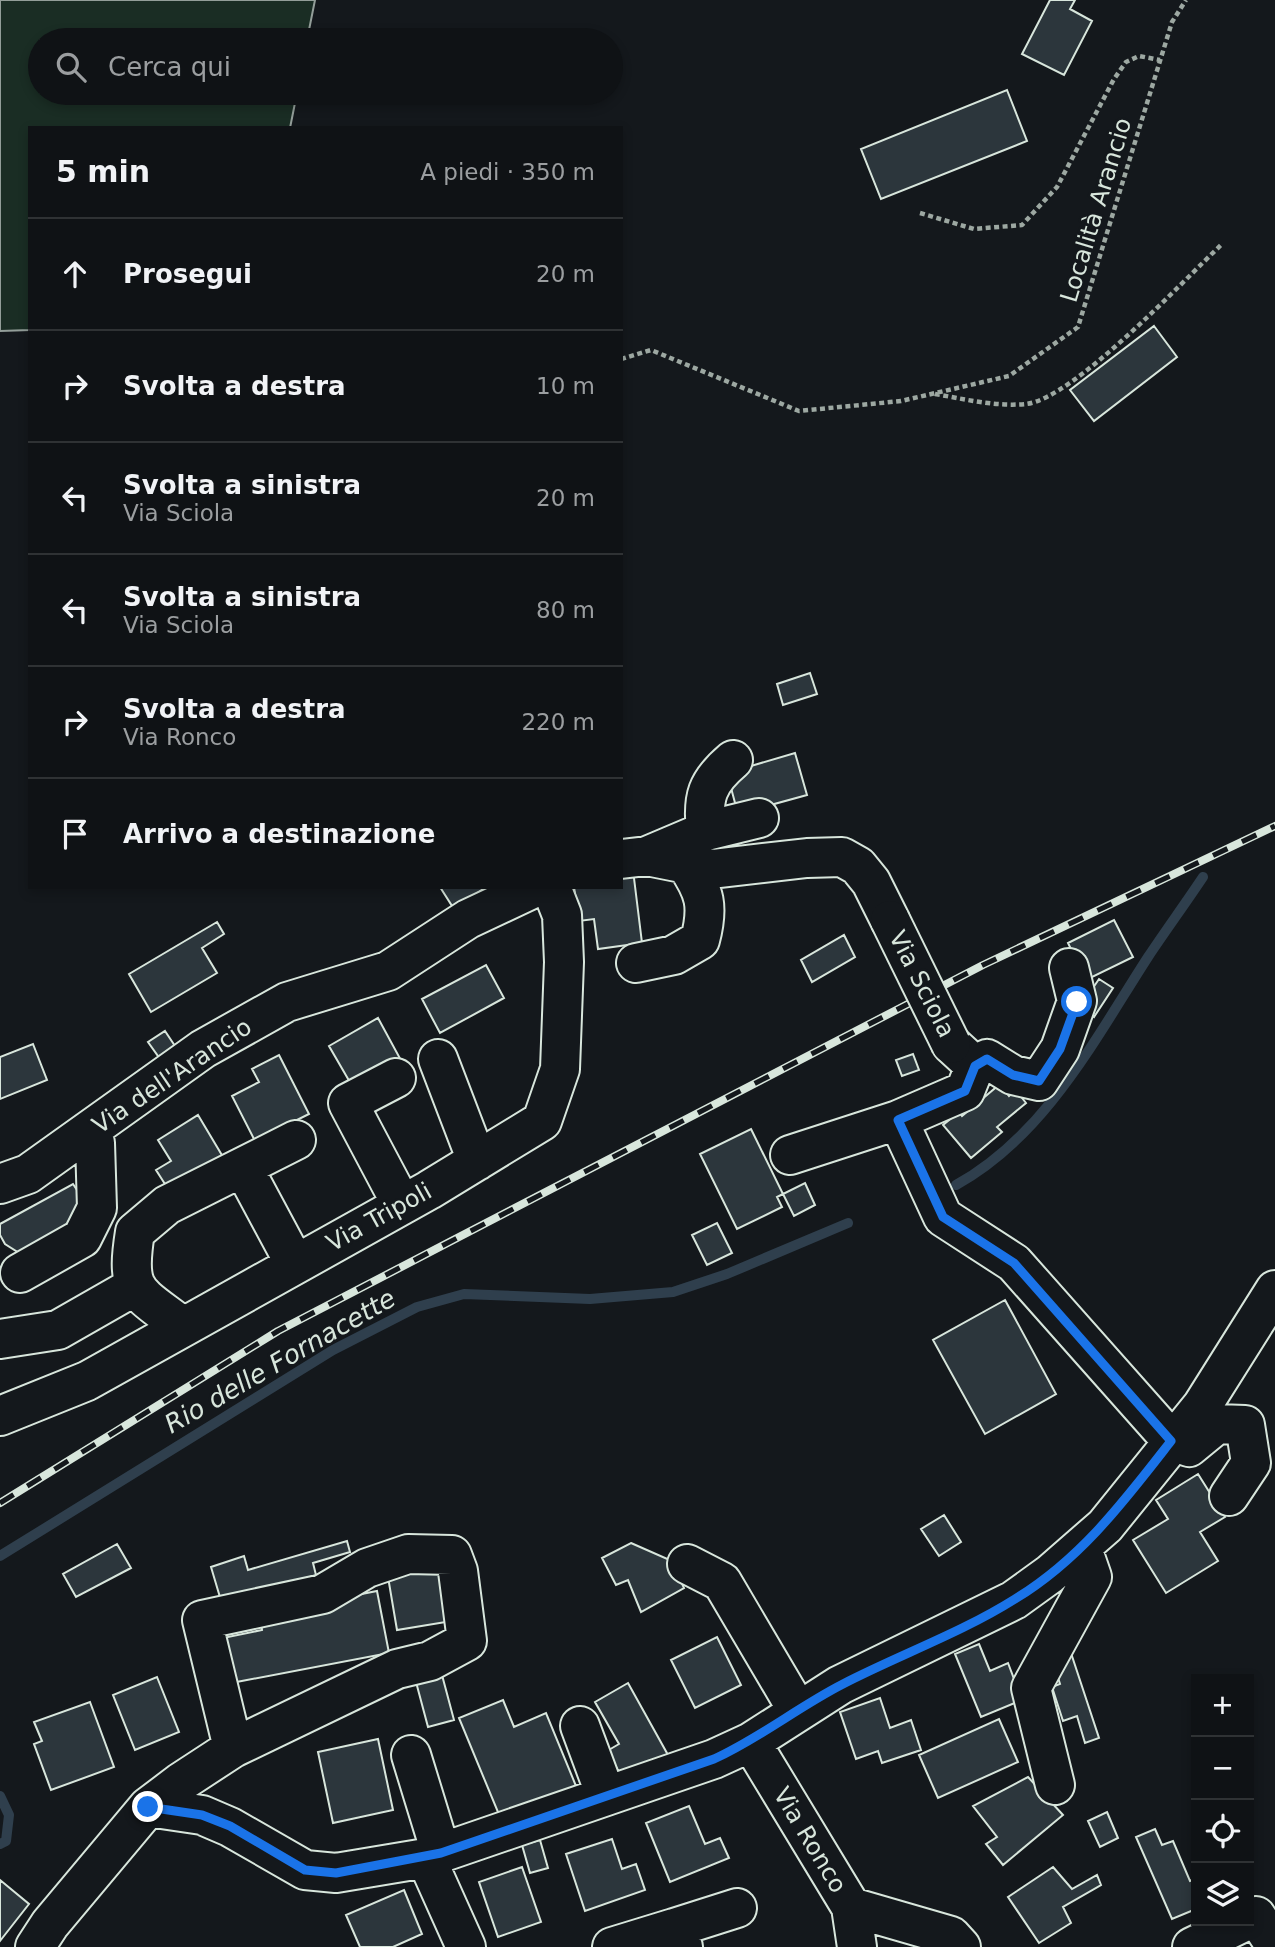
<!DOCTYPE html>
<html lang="it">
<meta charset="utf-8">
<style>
body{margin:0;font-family:"DejaVu Sans",sans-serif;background:#1d2022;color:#f1f3f6}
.controls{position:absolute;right:21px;bottom:21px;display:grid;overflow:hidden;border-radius:0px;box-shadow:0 4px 10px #0003}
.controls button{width:63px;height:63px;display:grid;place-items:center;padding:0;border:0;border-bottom:2px solid #2f3234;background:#0f1215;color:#f1f3f6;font:35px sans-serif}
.stop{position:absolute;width:21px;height:21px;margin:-16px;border:5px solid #1a73e8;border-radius:50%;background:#fff}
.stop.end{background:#1a73e8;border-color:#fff;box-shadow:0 2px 7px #0008}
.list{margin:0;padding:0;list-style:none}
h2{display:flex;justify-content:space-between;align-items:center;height:91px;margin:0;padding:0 28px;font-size:30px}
h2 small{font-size:23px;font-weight:400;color:#9b9ea0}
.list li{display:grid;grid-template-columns:46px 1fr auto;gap:21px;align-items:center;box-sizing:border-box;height:112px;padding:0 28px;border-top:2px solid #2f3234}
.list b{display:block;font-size:26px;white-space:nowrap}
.list p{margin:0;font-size:23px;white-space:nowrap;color:#9b9ea0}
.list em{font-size:23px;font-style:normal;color:#9b9ea0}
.icon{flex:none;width:38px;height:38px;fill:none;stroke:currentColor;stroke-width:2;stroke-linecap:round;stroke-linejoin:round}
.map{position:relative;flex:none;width:1275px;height:1947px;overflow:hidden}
.search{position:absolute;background:#0f1215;box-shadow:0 4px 10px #0003;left:28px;top:28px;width:595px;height:77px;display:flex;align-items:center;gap:18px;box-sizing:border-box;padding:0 24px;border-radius:38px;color:#9b9ea0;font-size:26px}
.panel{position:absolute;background:#0f1215;box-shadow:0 4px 10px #0003;left:28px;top:126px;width:595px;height:763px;border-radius:0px}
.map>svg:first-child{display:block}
</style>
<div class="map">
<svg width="1275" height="1947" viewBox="0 0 1275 1947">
<rect width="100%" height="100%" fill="#14181c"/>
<path fill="#1a2d24" stroke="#939e99" stroke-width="2" d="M0 0H315L307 40H40V93H297L290 128H30V330L0 331Z"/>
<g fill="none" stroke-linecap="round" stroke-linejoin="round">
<path stroke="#2f3f4d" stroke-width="10" d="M956 1185C1045 1136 1095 1039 1148 957 1166 930 1185 904 1203 877
M0 1556 333 1350 417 1307 464 1294 590 1299 673 1292 727 1274 848 1223
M0 1796 9 1815 6 1841 0 1844"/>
</g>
<path fill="#2c363c" stroke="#d8e6dc" stroke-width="2" d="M1050 0H1075L1070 9 1092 21 1064 75 1022 54Z
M1007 90 1027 141 881 199 861 149Z
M1154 326 1177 357 1094 421 1070 390Z
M810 673 817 694 783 705 777 684Z
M795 753 807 795 738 814 727 773Z
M633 870 642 943 598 949 594 919 579 921 574 887H621V872Z
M440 887H486L454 909Z
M1114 920 1133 957 1086 980 1068 943Z
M217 922 224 934 202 948 217 973 151 1012 129 974Z
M844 935 855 957 812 982 801 960Z
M486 965 504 998 440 1033 422 999Z
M1099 979 1113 988 1094 1017 1080 1007Z
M378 1018 403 1064 355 1091 329 1046Z
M165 1031 179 1052 163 1063 148 1042Z
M33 1044 47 1080 0 1099V1057Z
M913 1054 919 1070 902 1076 896 1060Z
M279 1055 309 1114 255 1141 232 1096 259 1082 252 1069Z
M1000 1084 1009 1096 1016 1090 1026 1103 997 1127 1002 1132 971 1158 943 1125 959 1112 962 1116Z
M198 1115 226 1162 172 1195 156 1170 171 1161 158 1140Z
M751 1129 783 1194 777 1197 782 1207 737 1229 700 1154Z
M805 1183 815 1205 794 1216 783 1194Z
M73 1184 87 1205 35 1263 5 1244 0 1235V1224Z
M717 1223 732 1253 707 1265 692 1235Z
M1005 1300 1056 1394 985 1434 933 1340Z
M1198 1474 1225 1517 1200 1532 1218 1561 1166 1593 1133 1540 1168 1519 1156 1500Z
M944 1515 961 1542 939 1556 921 1529Z
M347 1541 350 1552 313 1563 316 1575 222 1604 211 1567 244 1556 248 1570Z
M631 1543 672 1561 684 1588 641 1612 628 1580 616 1585 602 1558Z
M117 1544 131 1568 76 1597 63 1574Z
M449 1561 458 1620 397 1630 387 1571Z
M377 1591 389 1653 226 1684 218 1639 262 1630 260 1614Z
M717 1637 741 1685 695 1708 671 1660Z
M979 1644 990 1671 1008 1663 1022 1700 981 1717 955 1654Z
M1070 1650 1099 1738 1085 1743 1077 1716 1063 1721 1052 1687 1060 1684 1051 1656Z
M442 1675 454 1720 428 1727 416 1682Z
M157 1677 179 1732 135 1750 113 1695Z
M628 1683 668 1755 624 1781 607 1751 619 1744 595 1702Z
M880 1698 890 1728 911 1720 921 1750 882 1763 878 1751 856 1759 840 1712Z
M503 1700 514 1727 546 1713 576 1786 500 1817 459 1718Z
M90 1702 114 1767 51 1790 34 1744 42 1741 34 1722Z
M999 1719 1018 1762 938 1798 919 1755Z
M378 1739 393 1810 333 1823 318 1752Z
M1028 1777 1063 1815 1003 1865 986 1844 997 1837 973 1806Z
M689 1806 705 1844 720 1838 729 1858 670 1882 646 1823Z
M1107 1812 1118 1838 1100 1847 1088 1821Z
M1155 1829 1162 1845 1173 1841 1190 1881 1196 1879V1909L1172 1919 1136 1837Z
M612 1839 622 1869 636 1864 645 1890 585 1911 566 1854Z
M540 1840 548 1868 530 1873 522 1845Z
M522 1867 541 1922 498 1937 479 1882Z
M1053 1867 1072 1889 1097 1875 1101 1885 1063 1907 1071 1923 1039 1943 1008 1897Z
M0 1880 29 1904 0 1941Z
M404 1890 422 1934 393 1947H360L346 1915Z"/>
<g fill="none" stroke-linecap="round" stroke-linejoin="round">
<defs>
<path id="minor" d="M706 831 759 818
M647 856 706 831C702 797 707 782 733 760
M621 859 647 856 712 869 807 858 842 857 858 866 871 882 890 920
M636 963 674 955 700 940C709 906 705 892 686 864
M951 1044 975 1066 965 1091 898 1120 943 1217 1014 1263 1172 1441 1189 1447 1217 1424 1245 1425 1251 1463 1229 1496
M438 1059 477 1161
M975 1066 987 1059 1013 1075 1039 1081 1060 1049 1077 1001 1069 968
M396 1078 348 1103 402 1205
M790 1155 898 1120
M243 1167 295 1264
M0 1184 28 1174 203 1049 287 1002 388 971 468 919 536 887
M20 1273 82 1238 97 1208 95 1143 87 1132
M183 1327C137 1291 125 1294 135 1232L167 1205 296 1140
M0 1339 58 1330 135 1286
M0 1416 87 1381 429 1190 542 1121 560 1069 564 962 562 915 551 887
M687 1564 722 1582 798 1711
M580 1726 606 1796
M751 1742 851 1907 951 1936 961 1947
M411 1755 441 1853
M1055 1785 1031 1688 1092 1577 1082 1548
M148 1807 202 1815 230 1827 305 1870 336 1873 426 1858 714 1759 751 1742 840 1685 1014 1600 1050 1574 1105 1526 1202 1406 1275 1290
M426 1858 466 1947
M851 1907 857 1947
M1256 1916 1275 1945
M674 1928 737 1908
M35 1947 50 1924 148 1807 181 1782 233 1748 397 1669 430 1661 467 1641 458 1571 452 1555 408 1554 367 1568 323 1594 202 1620 233 1748
M612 1947 674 1928 683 1947
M1192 1947 1246 1921"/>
</defs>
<use href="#minor" stroke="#d8e6dc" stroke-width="42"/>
<path stroke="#9da8a2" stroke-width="4.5" stroke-dasharray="5 3.5" stroke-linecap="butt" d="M920 213 974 229 1022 225 1057 187 1114 79 1126 62 1139 56 1160 60
M621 359 651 350 799 411 901 401 1009 376 1078 327 1172 22 1186 0
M935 394C964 399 996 407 1026 404 1073 399 1183 281 1221 245"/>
<use href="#minor" stroke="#14181c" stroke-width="38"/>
<defs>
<path id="rail" d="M0 1503 278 1331 983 965 1275 826"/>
</defs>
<use href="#rail" stroke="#d8e6dc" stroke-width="8"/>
<use href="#rail" stroke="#14181c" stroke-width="5" stroke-dasharray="16" stroke-linecap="butt"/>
<defs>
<path id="minor-bridge" d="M890 920 951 1044"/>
</defs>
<use href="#minor-bridge" stroke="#d8e6dc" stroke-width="42" stroke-linecap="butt"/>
<use href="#minor-bridge" stroke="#14181c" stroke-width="38"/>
</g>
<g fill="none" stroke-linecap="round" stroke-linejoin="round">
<path stroke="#1a73e8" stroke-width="9" d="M148 1807 202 1815 230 1826 305 1870 336 1873 441 1853 714 1759C760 1738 798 1707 843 1684 899 1655 961 1633 1015 1599 1081 1559 1125 1500 1171 1441L1014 1263 943 1217 898 1120 965 1091 975 1066 987 1059 1013 1075 1039 1081 1060 1049 1077 1002"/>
</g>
<g text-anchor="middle" stroke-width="5" stroke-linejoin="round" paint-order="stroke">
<g font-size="24" fill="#d8e6dc" stroke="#14181c">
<text transform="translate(1096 210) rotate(-73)" y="8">Località Arancio</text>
<text transform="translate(922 984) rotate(63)" y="8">Via Sciola</text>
<text transform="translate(172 1076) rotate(-34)" y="8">Via dell'Arancio</text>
<text transform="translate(379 1217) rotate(-29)" y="8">Via Tripoli</text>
<text transform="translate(810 1840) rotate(59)" y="8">Via Ronco</text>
</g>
<g font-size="26" font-style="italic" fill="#d8e6dc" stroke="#14181c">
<text transform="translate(280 1361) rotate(-30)" y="9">Rio delle Fornacette</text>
</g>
</g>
</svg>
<div class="controls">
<button>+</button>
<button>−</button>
<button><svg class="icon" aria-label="locate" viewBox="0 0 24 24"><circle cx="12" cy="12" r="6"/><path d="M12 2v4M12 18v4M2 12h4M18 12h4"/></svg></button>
<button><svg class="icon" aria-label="layers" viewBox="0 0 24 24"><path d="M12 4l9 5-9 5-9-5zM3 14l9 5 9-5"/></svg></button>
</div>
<div class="stop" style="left:1077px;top:1002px"></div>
<div class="stop end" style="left:148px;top:1807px"></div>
<div class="search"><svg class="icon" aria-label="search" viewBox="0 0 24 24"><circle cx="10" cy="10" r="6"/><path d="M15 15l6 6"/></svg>Cerca qui</div>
<section class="panel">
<h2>5 min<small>A piedi · 350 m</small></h2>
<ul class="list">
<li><svg class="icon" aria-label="ahead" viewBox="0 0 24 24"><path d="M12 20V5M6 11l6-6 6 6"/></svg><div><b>Prosegui</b></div><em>20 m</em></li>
<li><svg class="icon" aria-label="right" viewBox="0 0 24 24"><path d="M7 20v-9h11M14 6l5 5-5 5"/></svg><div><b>Svolta a destra</b></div><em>10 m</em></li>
<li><svg class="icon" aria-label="left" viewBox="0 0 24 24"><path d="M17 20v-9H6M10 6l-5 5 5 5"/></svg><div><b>Svolta a sinistra</b><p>Via Sciola</p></div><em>20 m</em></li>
<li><svg class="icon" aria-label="left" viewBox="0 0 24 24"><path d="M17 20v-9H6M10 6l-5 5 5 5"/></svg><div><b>Svolta a sinistra</b><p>Via Sciola</p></div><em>80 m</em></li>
<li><svg class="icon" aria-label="right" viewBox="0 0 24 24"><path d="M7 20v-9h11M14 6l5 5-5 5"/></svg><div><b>Svolta a destra</b><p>Via Ronco</p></div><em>220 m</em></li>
<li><svg class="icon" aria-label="arrive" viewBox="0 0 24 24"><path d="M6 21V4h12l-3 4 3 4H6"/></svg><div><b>Arrivo a destinazione</b></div></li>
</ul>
</section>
</div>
